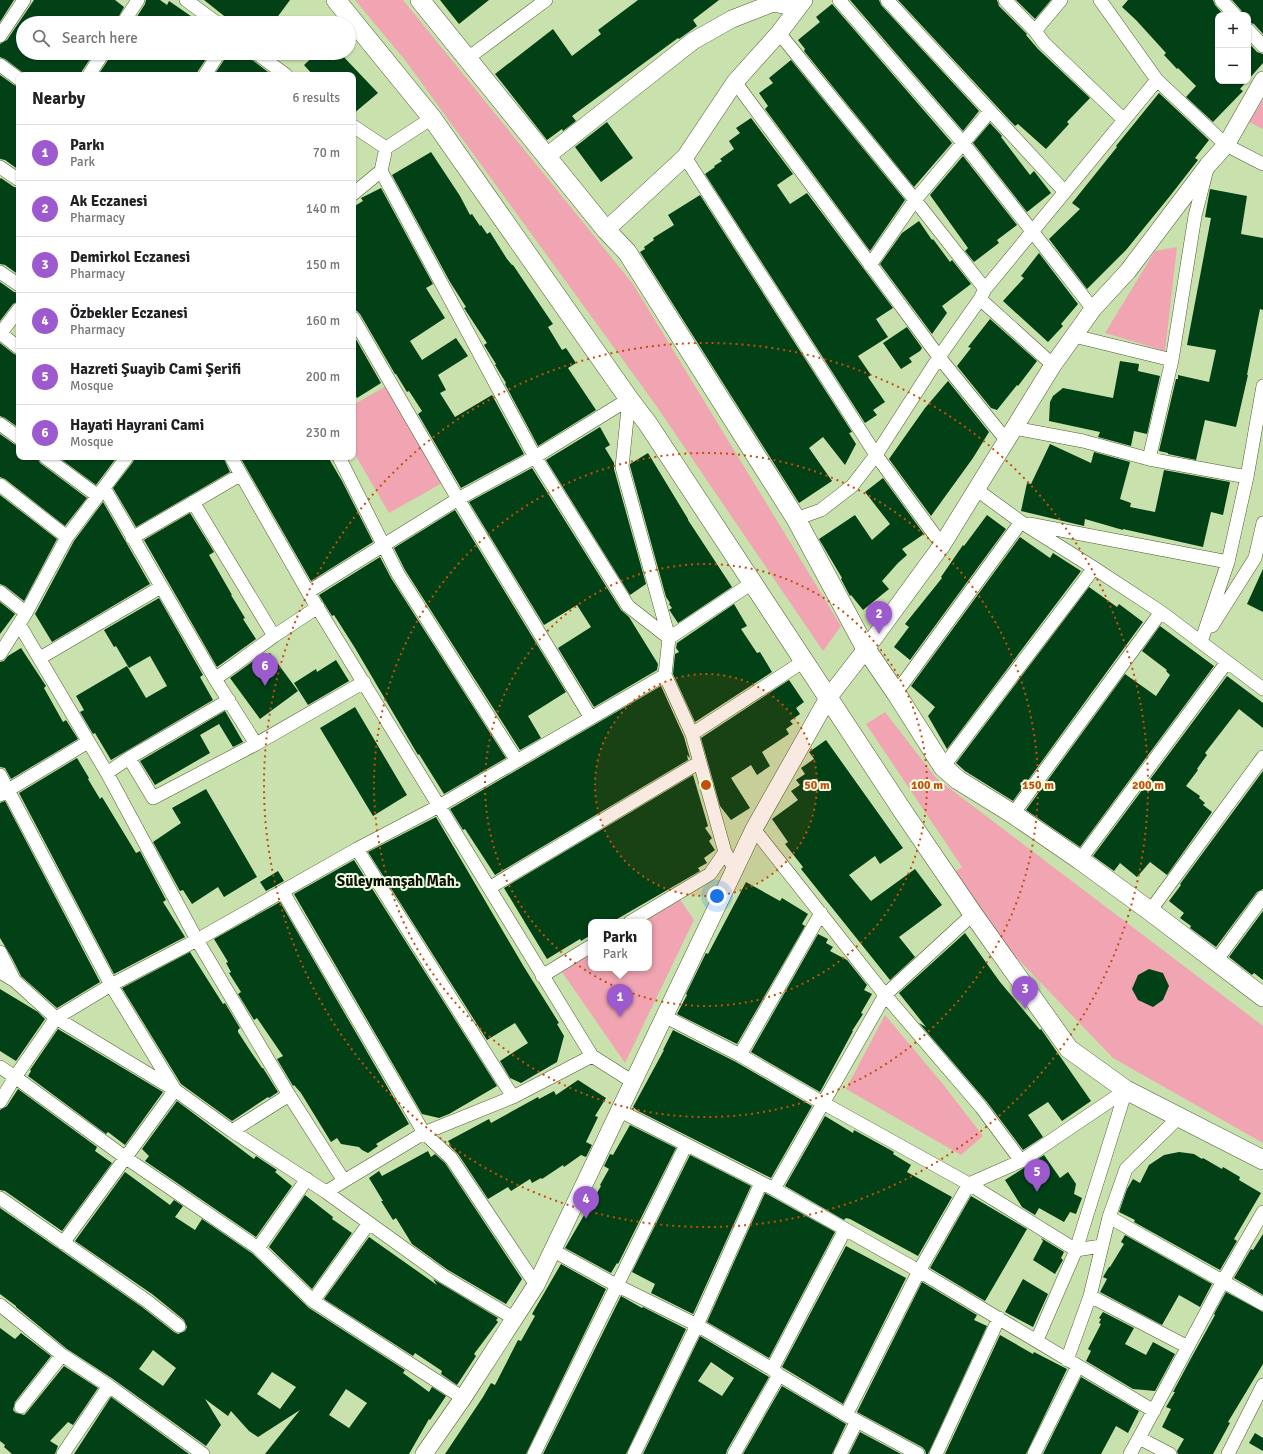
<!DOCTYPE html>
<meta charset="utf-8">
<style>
body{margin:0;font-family:Signika,sans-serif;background:#f2f2f2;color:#202124}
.controls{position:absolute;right:12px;top:12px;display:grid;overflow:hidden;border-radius:8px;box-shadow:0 1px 3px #0004}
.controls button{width:36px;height:36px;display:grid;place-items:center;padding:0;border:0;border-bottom:1px solid #e0e0e0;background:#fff;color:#202124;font:20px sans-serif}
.you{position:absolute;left:717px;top:896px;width:14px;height:14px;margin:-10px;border:3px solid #fff;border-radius:50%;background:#1a73e8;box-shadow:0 0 0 6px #1a73e833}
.badge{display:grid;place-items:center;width:26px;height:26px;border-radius:50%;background:#9d5acf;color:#fff;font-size:13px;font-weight:700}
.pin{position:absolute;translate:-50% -33px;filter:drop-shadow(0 1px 2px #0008)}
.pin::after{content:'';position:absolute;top:21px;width:14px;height:12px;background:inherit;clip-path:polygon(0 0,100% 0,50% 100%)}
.popup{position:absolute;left:588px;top:919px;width:64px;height:52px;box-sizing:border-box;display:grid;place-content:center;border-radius:8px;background:#fff;filter:drop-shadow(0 1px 3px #0005);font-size:13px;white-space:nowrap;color:#757577}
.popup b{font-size:15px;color:#202124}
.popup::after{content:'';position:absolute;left:50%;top:100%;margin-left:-8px;border:8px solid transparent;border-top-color:#fff}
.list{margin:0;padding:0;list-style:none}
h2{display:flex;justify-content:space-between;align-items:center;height:52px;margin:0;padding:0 16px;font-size:17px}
h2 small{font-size:13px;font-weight:400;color:#757577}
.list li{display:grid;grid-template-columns:26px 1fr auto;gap:12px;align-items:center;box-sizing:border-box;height:56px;padding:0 16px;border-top:1px solid #e0e0e0}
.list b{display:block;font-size:15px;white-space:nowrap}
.list p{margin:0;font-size:13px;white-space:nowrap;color:#757577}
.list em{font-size:13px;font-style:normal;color:#757577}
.icon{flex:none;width:22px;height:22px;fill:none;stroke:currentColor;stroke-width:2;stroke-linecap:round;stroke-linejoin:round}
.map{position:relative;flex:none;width:1263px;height:1454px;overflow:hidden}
.search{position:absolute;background:#fff;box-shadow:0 1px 3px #0004;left:16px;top:16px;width:340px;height:44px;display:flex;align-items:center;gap:10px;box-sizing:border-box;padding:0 14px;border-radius:22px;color:#757577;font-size:15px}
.panel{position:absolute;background:#fff;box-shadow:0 1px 3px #0004;left:16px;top:72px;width:340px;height:388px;border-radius:8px}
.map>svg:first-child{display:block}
</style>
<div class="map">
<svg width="1263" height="1454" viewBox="0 0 1263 1454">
<rect width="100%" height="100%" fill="#c9e1ac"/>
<path fill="#f1a5b2" d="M355 0H403L633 284 841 626 823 651 655 404 405 60Z
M1263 100V129L1249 122Z
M1177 247 1165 351 1105 333 1155 251Z
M388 385 444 482 389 513 353 451V405Z
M885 712 936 778 1263 1026V1143L1113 1058 992 932 952 874 962 867 866 724Z
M679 898 694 920 625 1063 562 972 591 954V968H649V922H641Z
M885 1015 942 1083 983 1136 961 1155 846 1089Z"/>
<path fill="#024116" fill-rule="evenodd" d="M0 0H14L0 22Z
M34 0H115L124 7 115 23H23V53H94L82 71 81 75H26L5 59 0 57V44L7 40Z
M146 0H160L167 5 169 1 201 23H133L145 4Z
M204 0H290L273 23H233Z
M440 0H489L459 24Z
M638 0H719L693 20 697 26 679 39 678 38 572 116 576 121 563 131 562 129 547 140 495 74 553 29 572 56 601 34 598 30Z
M850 0H879L881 5 979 111 963 131Z
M898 0H997L999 6 1027 34 1026 35 1038 49 1090 98 1067 122 1069 124 1046 149 1018 124 1015 126Z
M1016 0H1051L1035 19Z
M1128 0H1213L1215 5 1224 15H1218V81H1247L1240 89 1243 91 1213 122 1186 97 1196 86 1178 68 1177 69 1164 55 1166 53 1136 20 1122 7Z
M1232 0H1263V34L1254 24 1248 22V15H1243L1241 10Z
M832 4 952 143 914 187 804 51 805 49 798 40 820 22 816 17Z
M1248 42 1257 52 1263 54V63L1248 80Z
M111 53H210L198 71 197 75H98L110 57Z
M227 53H248L251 59 272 75H214L226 57Z
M317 53H340L378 93 353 114V75H313L304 65Z
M791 60 905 200 870 251 765 109 768 106 759 93 773 83 769 78Z
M0 75 14 85 19 87V170L5 160 0 159Z
M1159 93 1209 140 1195 158 1198 160 1170 196 1126 250 1087 289 1049 239 1080 209 1072 203 1117 147 1116 146Z
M751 118 793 174 777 185 790 204 807 193 893 308 876 319 888 337 858 356 871 375 868 377 885 402 873 410 877 415 865 423 705 174 715 167 714 166 722 161 720 159 734 149 729 141 740 133 736 128Z
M607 122 633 158 601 182 575 147Z
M990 123 1002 136 1001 137 1030 175 1034 171 1051 193 1027 212 973 143Z
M431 152 460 196 470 215 472 214 480 226 481 225 487 234 490 232 507 259 512 265H513L553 324 548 327 562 350 566 348 576 363 568 368 596 410 538 446 505 384 506 383 495 365 496 364 484 345 487 343 464 308 466 307 450 282 392 175Z
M963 156 1017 225 997 240 999 243 974 262 965 251 968 248 930 195Z
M1 178 14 187 19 188V275L5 265 0 264V179Z
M381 188 433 284 426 288 445 318 410 341 422 360 456 338 468 356 438 375 446 390 440 393 455 417 492 395 524 454 461 488 418 414 422 411 409 391 407 392 396 374H395L360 314 357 311 353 310V207L363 201 361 198Z
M1210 189 1247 196 1241 234 1263 238V310L1260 309 1247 375H1248L1236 427 1205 420 1196 460 1168 454V453L1159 451 1176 379H1178V375L1209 382 1216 350 1187 345 1211 218 1205 217Z
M700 195 852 432 849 433 856 444 845 465 823 437 809 448 832 481 799 503 640 252 645 249 644 247 654 240 653 238 674 225 668 215Z
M919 221 932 240 933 239 950 262 952 260 971 284 942 306 947 313 932 334 880 264 902 233Z
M1039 253 1078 304 1061 324 1063 326 1048 342 1003 301 1024 278 1021 276Z
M0 282 14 292 19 293V301L13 304 0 321Z
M990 319 1037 361 1018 386 1017 385 997 410 991 408 957 366 971 348 968 347Z
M907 327 922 348 920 351 909 358 912 362 901 369 883 343Z
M353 334 381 383 357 398 353 392Z
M0 343 14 354 19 356V428L5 418 0 416Z
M1120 361 1139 364 1138 371 1160 376 1147 434 1134 431 1131 446 1098 437 1100 432 1049 421 1050 402 1053 396 1063 388 1113 398Z
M948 381 989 432 973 458 931 516 889 459 925 408Z
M600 427 610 445 605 448 614 463V469L646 584 630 595 546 460Z
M0 434 14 444 19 446V457H37L40 463 87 498 65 526 5 479 0 477Z
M1050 444 1091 463 1094 452 1130 462 1120 499 1131 503 1130 507 1155 512 1164 470 1230 482 1223 515 1211 512 1203 547 1123 529V530L1085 519 1084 526 1021 511 1027 483 1031 484Z
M648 453 688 519V520L732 587 678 623 670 611 669 610 672 608 669 604 670 603 666 597 630 466V464Z
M58 457H117L96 485Z
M135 457H223L230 472 136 527 113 488 133 462Z
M240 457H328L342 481 373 542 311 581Z
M532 468 621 610 629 617 658 664 657 670 594 707 558 648 591 627 577 605 544 625 469 502Z
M883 478 924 534 902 549 907 555 898 563 882 581 889 589 863 610 851 595 850 596 841 579 842 578 819 539 855 515 872 540 890 524 865 492Z
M0 495 57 539 24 601 5 586 0 584Z
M103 502 150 584 52 642 35 614 74 541Z
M455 510 566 692 528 716 541 738 520 750 405 570 394 548Z
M190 513 214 552 209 555 232 595H231L245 618 243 619 256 639 217 667 144 540Z
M987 515 1006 529 910 660 894 647 909 627 905 624 942 578 941 577 963 545 964 546Z
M1020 537 1050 558 1053 553 1081 571 947 749 928 716 935 707 911 686Z
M380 557 391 578 506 758 444 794 419 754 418 755 355 648 334 615 332 616 319 595Z
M1263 569V612L1247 604Z
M1089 587 1117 607 1119 604 1143 622 1013 801 965 771 956 763Z
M159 598 203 675 200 677 213 700 111 760 95 733 93 734 80 712 84 710 76 696 127 666 146 698 167 686 150 656 129 668 116 646 114 647 104 630Z
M0 602 15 614 0 634Z
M734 604 747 626 741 629 757 653 760 652 772 672 695 722 673 674 675 654 679 652 676 648 677 643Z
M1160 626 1214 666 1080 847 1026 810 1125 674 1156 696 1170 675 1166 671 1167 670 1142 651Z
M21 648 46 686 44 688 63 722 66 720 78 739 11 779 5 768 0 767V662L4 661 8 656Z
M264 653 266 656 270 653 298 691 260 719 230 678Z
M336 660 349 681 308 705 294 683 316 669 317 672Z
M1227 676 1263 703V728L1239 709 1205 753 1207 755 1197 769 1198 770 1186 786 1200 796 1199 798 1205 803 1203 805 1212 812 1167 875 1150 862 1137 877 1120 863 1114 871 1093 856Z
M789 680 804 702 796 708 800 714 790 721 793 724 786 729 789 734 762 752 770 766 757 775 751 765 731 778 750 808 731 820 720 806 701 738Z
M661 686 684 737 690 758 687 755 688 760 495 875 465 829 463 830 450 809Z
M355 707 407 795 373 816 320 728Z
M225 711 243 742 233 747 219 724 200 735 210 753 155 785 140 761Z
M826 740 903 848 880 864 875 856 849 875 871 901 915 869 942 905 899 937 915 957 890 980 801 869 803 867 785 844 788 842 772 819 798 800 791 791 800 785 796 780 805 774 801 768 814 759 809 752Z
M77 758 89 778 88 779 100 799 102 797 136 853 140 851 166 900 163 902 185 937 114 974 19 793Z
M1263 771V889L1257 892 1216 947 1190 928 1191 926 1180 918 1184 913 1169 901 1181 885 1180 884Z
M693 775 708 826 705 828 712 838 709 841 715 850 704 858 707 863 698 868 700 871 612 922H591V935L581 941 580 939 547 959 504 888Z
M206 789 257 877 224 897 218 887 192 904 183 890 180 891 153 842 181 823 172 808Z
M5 801 100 982 57 1008 21 976 12 958 0 938V803Z
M436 817 524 967 559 1023 557 1024 564 1036 557 1062 521 1083 510 1078 500 1061 528 1043 515 1023 487 1040 368 852Z
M354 860 497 1086 449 1114 439 1118 422 1114 294 894Z
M278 871 284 881 266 891 260 882Z
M746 882 780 901 782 898 808 914 802 924 805 926 737 1044 677 1014 687 995 686 994 706 953 708 954Z
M280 902 409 1124 376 1144 378 1146 368 1153 362 1150 359 1147 341 1144 337 1138 331 1142 301 1093 294 1085 293 1086 277 1059 283 1056 257 1018 254 1020 238 994 241 992 229 973 231 972 226 963 228 962 214 939Z
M1263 911V980L1254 973 1252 975 1229 957Z
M965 933 1000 982 1040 1030 1041 1029 1091 1101 1062 1121 1048 1102 1028 1115 1043 1137 1023 1150 987 1102 919 1023 926 1027 899 993Z
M818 934 828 939 826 943 833 947 830 951 847 960 867 985 864 990 872 994 861 1013 863 1014 852 1031H853L820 1092 751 1052Z
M190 952 223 1004 225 1003 240 1028 238 1030V1032L251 1052 262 1068H263L278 1092 269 1098 268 1097 232 1121 181 1084 122 988Z
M1149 969 1163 973 1169 986 1163 1000 1153 1007 1138 1000 1132 989 1138 975Z
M0 989 38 1012 45 1019 16 1061 0 1051Z
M58 1029 163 1092 125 1145 108 1132 106 1134 28 1076 31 1071 30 1070Z
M673 1030 736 1062 812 1106 771 1178 638 1111 633 1107 664 1050H663Z
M578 1080 606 1098 595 1116 598 1117 586 1142 592 1145 586 1157 581 1155 564 1167 563 1165 542 1179 541 1178 532 1183 530 1179 511 1191 508 1187 488 1199 458 1154 449 1145 450 1144 448 1141 489 1119 491 1123 538 1097 539 1099 554 1091 556 1095Z
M18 1089 97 1147 95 1151 112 1163 62 1231 5 1191 0 1190V1110L7 1106Z
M177 1101 254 1159 256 1156 277 1170 275 1172 292 1186 256 1237 145 1161 149 1156 142 1149Z
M825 1116 853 1133 854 1130 894 1152 893 1154 911 1165 907 1172 952 1197 918 1256 850 1219 846 1218 844 1220 785 1186Z
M630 1125 676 1148 618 1264 617 1263 611 1273 565 1248 601 1186 600 1185 609 1169 604 1166 610 1154 613 1155Z
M428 1151 431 1157 435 1154 445 1163 522 1279 506 1304 448 1270 412 1244 396 1218 393 1220 381 1201H383L369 1178 379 1171 382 1176Z
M1179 1152 1194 1154 1202 1159 1203 1158 1222 1169 1223 1167 1240 1177 1239 1180 1261 1193 1234 1239 1237 1241 1220 1270 1134 1222 1135 1220 1119 1212 1127 1189 1133 1179 1140 1183 1149 1165 1164 1155Z
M690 1155 751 1186 693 1314 651 1293 655 1284 632 1272Z
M1044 1155 1060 1178 1068 1172 1076 1184 1074 1194 1082 1198 1076 1214 1070 1212 1064 1222 1039 1208 1035 1215 1022 1207 1005 1180Z
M125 1172 170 1205 174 1200 183 1206 175 1217 195 1230 202 1219 253 1254 309 1308 405 1370 403 1373 429 1392 432 1387 446 1396 430 1420 429 1419 409 1454H265L300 1410 258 1437 249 1431 231 1411 228 1416 205 1399 221 1425 206 1446 113 1379 67 1349 16 1307V1306L0 1294V1208L142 1307 174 1332 178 1334 185 1331 187 1327 184 1320 152 1294 75 1241ZM153 1350 176 1368 163 1386 139 1369ZM272 1372 296 1387 280 1409 257 1394ZM346 1389 367 1403 349 1428 329 1415Z
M765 1193 835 1232 769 1358 707 1322Z
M305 1195 333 1217 332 1219 352 1233 312 1289 269 1247Z
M971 1196 1027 1229 985 1301 930 1268Z
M1263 1234V1295L1234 1278 1251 1249 1253 1250Z
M1125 1235 1212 1284 1200 1307 1179 1295 1162 1325 1100 1292 1107 1279 1103 1277 1109 1267H1110L1124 1244 1121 1242Z
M369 1237 437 1285 433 1279 498 1318 496 1320 498 1322 474 1354 476 1356 457 1385 441 1374 442 1371 415 1353 413 1356 324 1299Z
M1041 1238 1064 1252 1061 1258 1063 1260 1055 1274 1033 1260 1043 1241Z
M846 1246 906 1278 843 1404 782 1367Z
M561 1264 606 1289 526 1454H445L483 1397 491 1383 495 1385 518 1340 521 1341 535 1316 532 1314Z
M1023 1279 1048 1294 1033 1327 1005 1312Z
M922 1282 977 1315 974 1320 987 1326 928 1454H926L925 1450 922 1447 857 1412Z
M1226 1292 1263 1312V1364L1228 1422 1230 1423 1213 1454H1178L1177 1451 1184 1439 1162 1427 1171 1409 1166 1407 1175 1392H1173L1189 1362 1215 1315 1214 1314Z
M621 1296 642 1308 643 1307 686 1329 626 1454H543Z
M1103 1312 1134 1328 1125 1344 1146 1355 1153 1342 1175 1354 1155 1391 1133 1389 1086 1361 1091 1351 1088 1349 1101 1324 1099 1323 1101 1319 1099 1318Z
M0 1328 15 1339 21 1333 51 1356 15 1402 13 1410 16 1413 24 1415 27 1412 64 1366 98 1388 73 1425 68 1422 50 1441 58 1446 55 1454H12L4 1447 5 1445 0 1441Z
M1000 1335 1033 1354 1034 1352 1067 1369 1026 1454H945Z
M700 1336 769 1377 727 1450 726 1454H643ZM711 1362 734 1378 722 1396 698 1381Z
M1081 1377 1139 1411 1128 1433 1116 1426 1101 1454H1043Z
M782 1386 846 1424 832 1454H743Z
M111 1397 189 1454H74Z
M860 1432 901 1454H849Z
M1255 1433 1263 1438V1451L1249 1443Z"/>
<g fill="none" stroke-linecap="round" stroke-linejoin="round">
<defs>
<path id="minor" d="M186 0 217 23
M839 0 963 143 1093 309
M887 0 1065 192
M1005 0 1035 31 1044 43 1124 120
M1100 0 1157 80 1226 145 1263 164
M1221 0 1235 15
M123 23 138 0
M1248 30 1263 46
M1035 31 1061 0
M779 33 915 200 985 289
M0 36 24 0
M256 53 286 75
M468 58 546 0
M0 65 19 79
M89 75 103 53
M205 75 219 53
M735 82 939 357 1007 441
M353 126 386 148 381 171 535 457 628 606 669 638 752 583
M386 148 432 118
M685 157 876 455 942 545
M0 167 19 180
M353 194 381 171
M870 265 915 200 990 111
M0 272 19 285
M980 299 1053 365
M353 318 458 499 591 718
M0 333 19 348
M0 334 19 309
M1074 336 1172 360
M0 424 19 438
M1014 428 1083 441 1149 459 1247 477
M45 457 98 496
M231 457 308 592 592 1056 633 1082
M339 457 398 574 517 761
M1149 459 1172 360 1195 216 1207 169
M0 485 67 537
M104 488 215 679 256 744
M977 490 1021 522 1094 568 1161 612 1263 689
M193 502 274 636
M796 519 821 510 852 486 876 455 939 357 980 299 985 289 1157 80
M1029 524 1228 562
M132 538 240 475
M0 592 26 613
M308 592 458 499 535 457 629 399 622 467 669 638 665 675 692 734 725 852 735 870
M19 624 107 773 197 940 289 1095 344 1181 326 1192
M1212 626 1255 558 1263 523
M1201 642 1228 562 1247 477 1263 386
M0 654 26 613 67 537 127 457
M40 658 161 587
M215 679 274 636 318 607
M896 693 1021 522
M692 734 804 661
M129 758 153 798 256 744 364 682
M943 767 1094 568
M107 773 129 758 229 700
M0 775 111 985 175 1090 63 1243
M0 795 88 742
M1013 814 1161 612
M754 829 885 995 981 1107 1021 1161
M357 849 513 1097
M1080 860 1227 662
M489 888 700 762
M283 892 424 1133 451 1158 536 1285
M1150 911 1263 757
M630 922 710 874 725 852
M0 952 14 980
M1216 961 1263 897
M0 972 15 981 56 1018 175 1090 232 1131 326 1192 444 1277 515 1319
M542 976 591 946
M664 1016 740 1055 823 1103 969 1184 1076 1250 1101 1246
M740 1055 821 913
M0 1067 15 1077 126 1158 258 1248 313 1301 463 1398
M0 1102 15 1077 56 1018 111 985 197 940 357 849 439 806 665 675
M620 1111 774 1189 919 1271 1154 1411
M232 1131 289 1095
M344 1181 424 1133 513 1097 592 1056
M774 1189 885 995 973 914
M0 1198 147 1301 179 1326
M1109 1217 1263 1304
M258 1248 307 1179
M552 1250 616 1285 697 1325 772 1369 779 1375 846 1415 918 1454
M1090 1296 1188 1347
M313 1301 369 1223
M0 1305 62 1355 109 1386 203 1454
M1037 1340 1076 1250 1126 1090
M1067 1360 1090 1296 1109 1217 1126 1169 1179 1117
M772 1369 845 1230
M21 1407 62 1355
M846 1415 919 1271 969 1184 1021 1161 1126 1090
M1139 1438 1170 1454
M63 1454 109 1386
M534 1454 686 1145
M634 1454 697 1325 761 1183
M734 1454 779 1375
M840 1454 857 1421
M936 1454 999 1318
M1034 1454 1078 1366
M1130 1454 1139 1438 1223 1281 1263 1212
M1228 1454 1263 1385"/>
<path id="tertiary" d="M547 156 693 41 732 19 773 3 798 8
M606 230 685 157 735 82 779 33 804 0
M424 1454 463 1398 536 1285 754 829 828 698 866 649 942 545 1053 365 1093 309 1128 271 1208 165 1226 145 1263 80"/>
<path id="secondary" d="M336 0 432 118 629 399 648 424 904 813 973 914 1069 1049 1126 1090 1263 1160
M420 0 606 230 627 252 796 519 866 649 896 693 943 767 958 780 1013 814 1080 860 1150 911 1263 997"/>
</defs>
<use href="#minor" stroke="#4a5e2e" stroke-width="14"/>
<use href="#tertiary" stroke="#4a5e2e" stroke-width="18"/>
<use href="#secondary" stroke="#4a5e2e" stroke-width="20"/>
<use href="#minor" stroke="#fff" stroke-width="13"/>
<use href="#tertiary" stroke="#fff" stroke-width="17"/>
<use href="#secondary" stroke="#fff" stroke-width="19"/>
</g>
<circle cx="706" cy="785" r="111" fill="#c74e0a" fill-opacity=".12"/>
<g fill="none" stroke="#c74e0a" stroke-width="2" stroke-dasharray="2 4">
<circle cx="706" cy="785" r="111"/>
<circle cx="706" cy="785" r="221"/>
<circle cx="706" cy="785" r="332"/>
<circle cx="706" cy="785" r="442"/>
</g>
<g text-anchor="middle" stroke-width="4" stroke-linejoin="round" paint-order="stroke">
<g font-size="15" font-weight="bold" fill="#0b1202" stroke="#f1fee3">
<text x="398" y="886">Süleymanşah Mah.</text>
</g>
</g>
<circle cx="706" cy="785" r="6" fill="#c74e0a" stroke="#f1fee3" stroke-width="2"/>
<g font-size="12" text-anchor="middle" font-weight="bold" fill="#c74e0a" stroke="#f1fee3" stroke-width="4" stroke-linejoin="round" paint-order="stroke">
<text x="817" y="789">50 m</text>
<text x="927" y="789">100 m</text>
<text x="1038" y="789">150 m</text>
<text x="1148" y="789">200 m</text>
</g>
</svg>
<div class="controls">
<button>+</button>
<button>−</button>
</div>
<div class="you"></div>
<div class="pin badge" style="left:620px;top:1017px">1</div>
<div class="popup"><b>Parkı</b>Park</div>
<div class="pin badge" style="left:879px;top:634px">2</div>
<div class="pin badge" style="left:1025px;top:1009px">3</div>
<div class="pin badge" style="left:586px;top:1219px">4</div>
<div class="pin badge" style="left:1037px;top:1192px">5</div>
<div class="pin badge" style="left:265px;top:686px">6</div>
<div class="search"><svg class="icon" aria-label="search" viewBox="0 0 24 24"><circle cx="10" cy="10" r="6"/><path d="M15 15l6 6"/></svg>Search here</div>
<section class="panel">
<h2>Nearby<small>6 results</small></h2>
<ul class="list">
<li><span class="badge">1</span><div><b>Parkı</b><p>Park</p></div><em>70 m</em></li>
<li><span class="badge">2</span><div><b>Ak Eczanesi</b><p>Pharmacy</p></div><em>140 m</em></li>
<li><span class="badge">3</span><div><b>Demirkol Eczanesi</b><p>Pharmacy</p></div><em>150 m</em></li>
<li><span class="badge">4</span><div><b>Özbekler Eczanesi</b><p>Pharmacy</p></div><em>160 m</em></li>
<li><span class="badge">5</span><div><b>Hazreti Şuayib Cami Şerifi</b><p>Mosque</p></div><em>200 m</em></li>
<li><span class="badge">6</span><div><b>Hayati Hayrani Cami</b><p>Mosque</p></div><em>230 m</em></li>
</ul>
</section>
</div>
